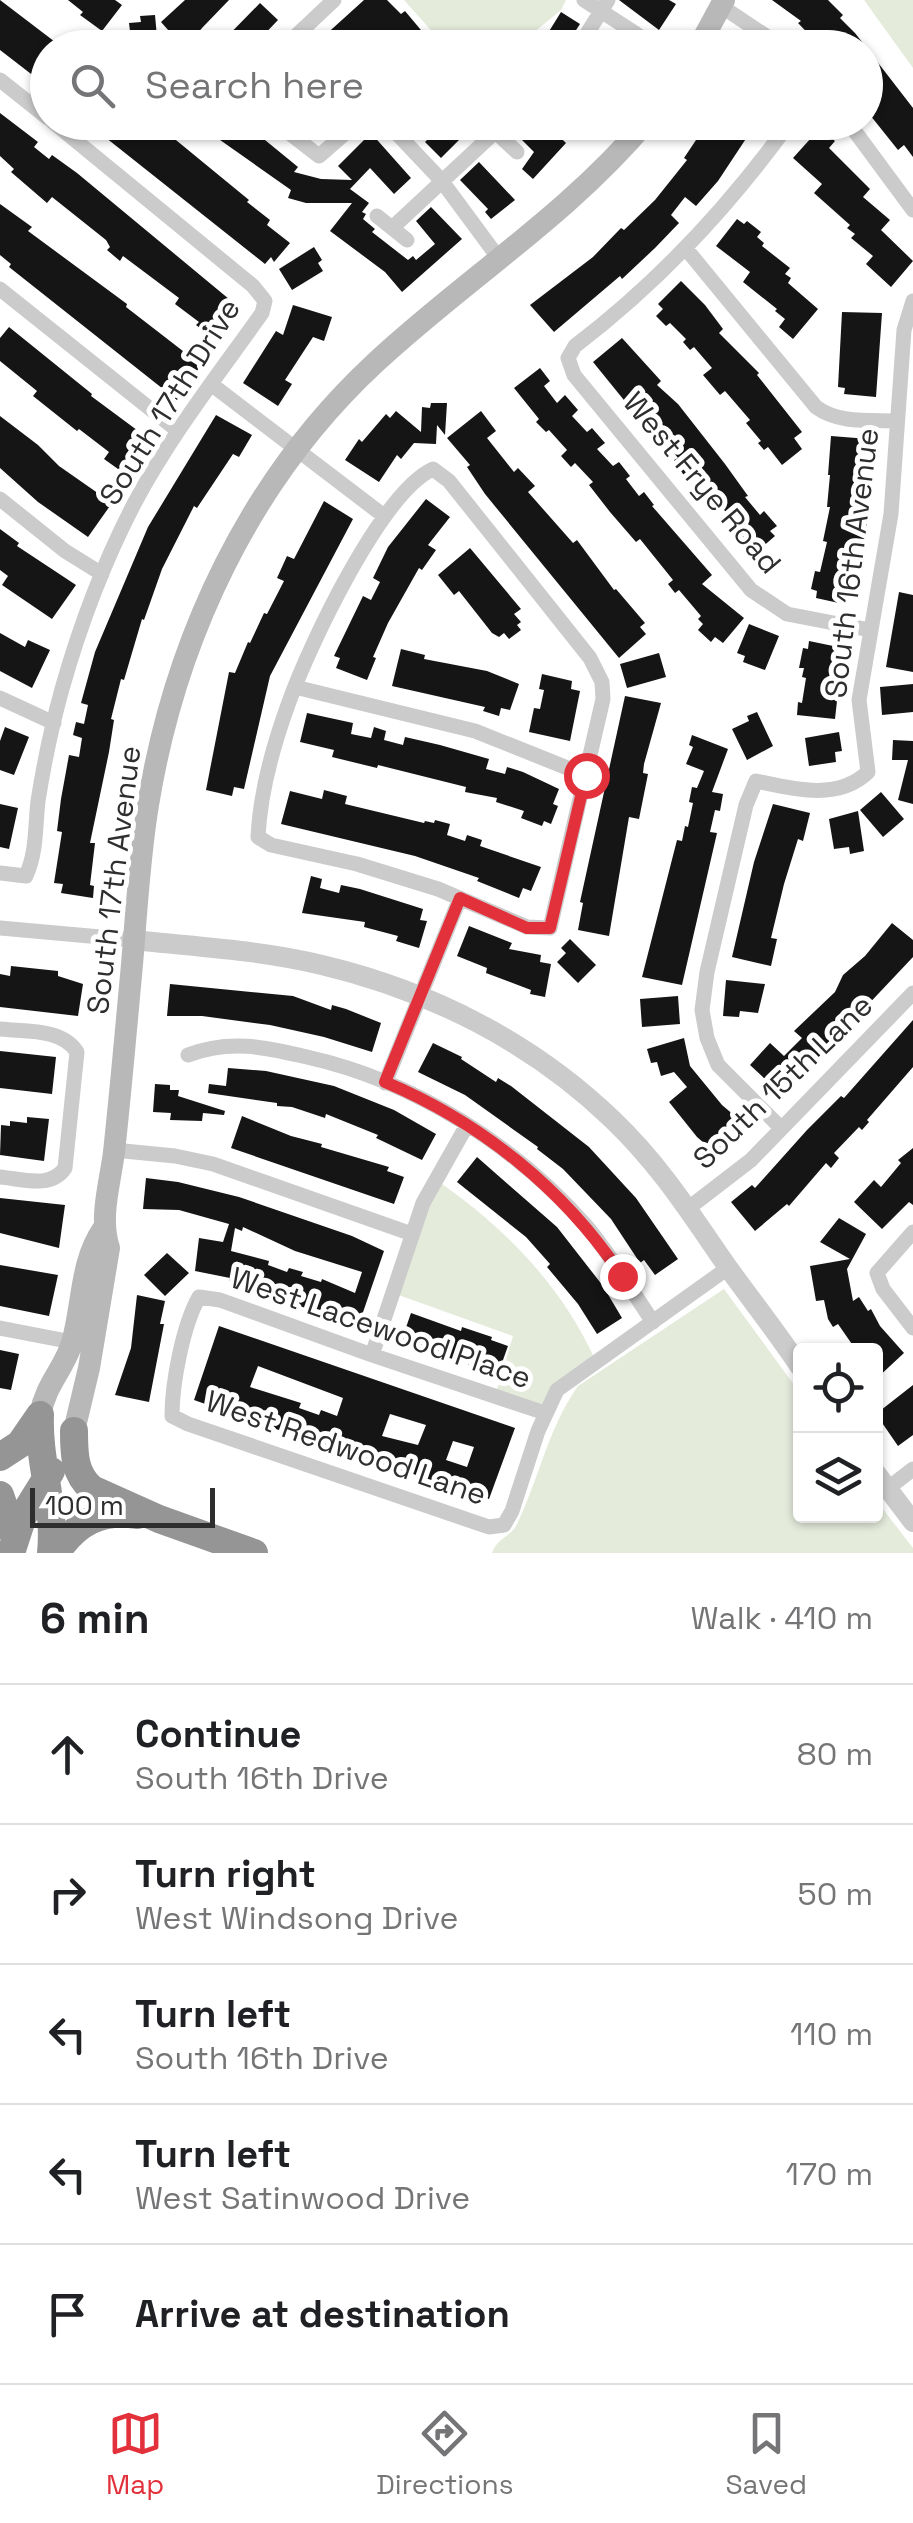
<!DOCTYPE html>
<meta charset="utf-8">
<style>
body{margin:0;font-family:"Space Grotesk",sans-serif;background:#f6f6f6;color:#202124}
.controls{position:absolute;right:30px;bottom:30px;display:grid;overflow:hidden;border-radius:10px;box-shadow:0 2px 8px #0004}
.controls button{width:90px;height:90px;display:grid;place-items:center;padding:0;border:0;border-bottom:2px solid #e0e0e0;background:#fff;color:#202124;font:50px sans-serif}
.scale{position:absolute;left:30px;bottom:25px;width:185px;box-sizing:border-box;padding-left:10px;border:5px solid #2e2e2e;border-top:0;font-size:28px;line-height:35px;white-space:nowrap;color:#2e2e2e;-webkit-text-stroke:8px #fff;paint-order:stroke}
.stop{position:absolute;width:30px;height:30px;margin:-22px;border:8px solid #e3313c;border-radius:50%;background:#fff}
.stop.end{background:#e3313c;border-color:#fff;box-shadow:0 2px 10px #0008}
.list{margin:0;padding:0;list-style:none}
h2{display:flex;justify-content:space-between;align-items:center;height:130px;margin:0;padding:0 40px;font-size:42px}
h2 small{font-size:32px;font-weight:400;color:#757577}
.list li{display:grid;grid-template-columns:65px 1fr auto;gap:30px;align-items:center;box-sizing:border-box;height:140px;padding:0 40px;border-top:2px solid #e0e0e0}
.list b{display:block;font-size:38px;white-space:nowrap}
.list p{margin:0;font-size:32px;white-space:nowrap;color:#757577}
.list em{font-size:32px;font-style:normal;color:#757577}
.icon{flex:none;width:55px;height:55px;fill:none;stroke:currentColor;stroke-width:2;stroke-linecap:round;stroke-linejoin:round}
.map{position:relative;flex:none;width:913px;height:1553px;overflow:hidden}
.search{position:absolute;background:#fff;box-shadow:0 2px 8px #0004;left:30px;right:30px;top:30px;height:110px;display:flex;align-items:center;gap:25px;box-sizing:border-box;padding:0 35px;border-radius:55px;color:#757577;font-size:38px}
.sheet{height:830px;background:#fff}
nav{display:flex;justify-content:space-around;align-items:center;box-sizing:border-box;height:140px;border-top:2px solid #e0e0e0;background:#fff;font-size:28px;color:#757577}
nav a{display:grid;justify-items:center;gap:5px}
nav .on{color:#e3313c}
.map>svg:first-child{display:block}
</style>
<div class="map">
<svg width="913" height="1553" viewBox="0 0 913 1553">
<rect width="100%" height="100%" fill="#fff"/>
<path fill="#e4ebdb" d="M404 0H566L561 10 516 47 447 48Z
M864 0H913V68Z
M435 1179C504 1227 560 1283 596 1361L545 1413 495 1396 513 1336 393 1293Z
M724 1289 800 1393V1516H876V1500L913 1548V1553H492C497 1538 511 1537 517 1524 539 1479 548 1428 578 1386Z"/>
<path fill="#151515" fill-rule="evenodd" d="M0 0 63 48H48V87L0 50Z
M68 0H115L122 5 102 31 80 15 83 12Z
M185 0H229L202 28 197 34 200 38 189 48H184L161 22Z
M364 0H387L401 14 405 11 436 48H401L397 43 392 48H376L364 35 345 48H311Z
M619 0H669L676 4 659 30Z
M772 0H828L843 15 840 18 855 33 913 108V157L904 145 898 150 870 115 866 118V48H822L798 23 801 21Z
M260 3 278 20 257 42 251 48H216Z
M561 12 580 24 567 44 548 33Z
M155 15 158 48H132L129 23 141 22 140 16Z
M0 113 38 142 34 147 49 159 52 155 77 173 241 309 216 340 196 325 199 322 175 304 179 298 123 256 120 261 107 250 110 247 106 240 52 197 47 203 11 172 14 169 0 156Z
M86 122H154L249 200 247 202 270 220 267 225 290 243 274 262 271 257 265 264Z
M207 122H243L298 167 294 172 321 179 352 180 338 166 371 133 411 178 394 194 370 168 350 189 369 203 362 212 366 214 363 219 375 229 372 232 408 260 413 256 416 260 435 244 416 221 431 207 462 239 402 292 385 272 330 231 352 203H306L288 198 291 190 203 128Z
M445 122 474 125 441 158 425 142Z
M504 122H553L549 127 566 143 533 179 522 169 534 152Z
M714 122H757L718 181 696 206 685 197 671 215 679 223 655 248 622 279 620 276 554 332 530 305 593 257 621 228 624 230 655 200 687 160 684 158 700 134 704 138Z
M820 128 835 141 829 148 870 189 863 197 890 220 881 230 913 261 891 287 866 264 873 256 851 238 855 234 847 228 850 225 814 193 822 184 793 158Z
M479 162 515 200 491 219 485 212 488 209 460 180Z
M0 204 32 227 28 231 127 304 126 307 201 365 177 400 9 267 11 264 0 255Z
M737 219 744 224 747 221 761 232 757 237 764 243 762 246 790 268 785 274 791 278 788 283 818 309 793 339 779 327 785 319 775 311 777 309 743 282 750 272 716 246Z
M314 247 322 260 318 263 323 271 292 290 279 269Z
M681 281 705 305 723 329 719 333 759 373 757 375 802 432 794 438 802 449 782 465 768 447 764 450 758 443 761 441 746 423 750 420 725 391 720 395 703 375 712 368 694 347 690 350 683 342 686 339 670 323 666 326 656 316 663 309 658 304Z
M293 305 332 317 324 341 313 337 285 380 292 384 278 406 243 383 276 331 283 335Z
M842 312 882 313 876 397 844 394 845 388 838 387Z
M9 327 92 394 91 396 149 439 125 474 104 459 109 452 79 429 77 431 33 396 37 391 0 361V338Z
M622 338 661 381 657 385 678 404 725 464 748 496 745 497 760 515 764 511 777 526 770 531 775 536 752 556 729 529 735 524 721 506 715 511 683 474 674 460 678 458 662 438 658 442 593 362Z
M540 368 550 381 544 386 557 403 565 395 578 410 572 416 587 432 592 428 605 443 597 449 613 466 619 462 630 476 626 479 639 496 644 492 654 505 652 506 712 575 702 584 744 618 723 643 715 637 711 642 698 630 703 624 698 619 701 616 679 590 675 593 668 584 673 580 640 539 636 542 610 512 589 485 593 482 575 463 571 467 561 456 567 450 549 430 546 432 536 422 539 419 514 388Z
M431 403H447L445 435 437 425 436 444 414 443 401 459 397 455 379 482 345 460 359 439 362 442 386 414 390 418 396 411 421 432 422 407 430 408Z
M481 411 496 431 487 438 514 472 518 468 535 486 528 492 573 543 577 540 614 590 616 589 645 623 640 627 646 634 619 658 485 494 467 467 470 465 447 438Z
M216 415 252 435 239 457 233 454 197 508 194 506 162 569 144 620 142 619 124 680 121 679 111 719 114 720 109 752 90 843H95L90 885 94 886 93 898 61 893 63 884 54 883 62 832 57 831 61 799 69 755 79 757 82 738 73 735 76 722 84 724 88 705 81 703 95 652 148 527Z
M0 416 38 445 59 466 112 503 88 537 38 502 0 468Z
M831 436 869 439 868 485H871L867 522 860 565 856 564 848 605 816 598 817 591 811 589 815 571 820 572 827 542 823 541 830 507H827L830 475H828Z
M426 499 450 517 428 545 436 550 422 570 419 568 388 623 373 657 376 658 367 680 336 668 340 658 334 656 363 596 371 600 380 582 373 578 388 547Z
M324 501 353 519 270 676 244 789 234 787 232 796 206 790 229 672 235 673 248 642 250 643 264 613 267 614 284 581 277 578 287 556 294 559Z
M0 529 19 543 17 546 76 585 52 619 2 585 8 576 0 570Z
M470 548 521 609 514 614 521 622 517 625 521 630 509 639 504 633 499 637 492 633 459 591 454 595 438 575Z
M899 592 913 595V672L886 667Z
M749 624 779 636 765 670 743 662 745 656 737 653Z
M0 633 25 647 28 640 50 650 32 688 0 671Z
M809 641 843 648 835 691 838 692 835 719 797 715 798 702 802 703 806 678 802 677 804 668H799L803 648 808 649Z
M401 649 425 655 424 659 487 671 519 684 510 710 501 708 499 716 483 711 485 707 392 686Z
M659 653 666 677 627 688 620 664Z
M542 674 572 681 571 689 580 691 570 741 529 732 534 708 540 709 544 690 539 689Z
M913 684V712L882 715 880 687Z
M625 696 661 703 644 764 643 773 648 774 639 819 629 817 609 936 578 930 583 903 580 902Z
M757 712 773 746 747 760 732 729 749 721 747 716Z
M307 713 353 723 351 734 371 738 374 727 386 731 384 740 403 745 405 737 440 745 489 759 486 769 505 774 507 767 523 772 559 789 553 804 558 806 551 824 544 821 542 826 521 818 524 811 496 802 497 798 465 792 466 787 378 765 377 768 332 757 334 750 300 742Z
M5 727 29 737 14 775 0 770V741Z
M839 732 842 751 835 752 836 762 809 766 805 738Z
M692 735 728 749 712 792 723 794 720 811 715 810 710 832 717 833 682 985 642 977 677 840 682 841 685 826 688 827 693 803 689 802 692 787 697 788 704 771 686 764 693 747 689 745Z
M893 740 913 741V804L898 800 908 760H892Z
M324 790 347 796 345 804 424 823 425 821 434 823 435 820 450 824 447 835 465 841 467 835 482 840 480 846 541 867 531 891 523 888 519 898 477 881 479 878 415 856 281 824 290 791 322 799Z
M881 792 904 819 883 837 860 810Z
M0 804 18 808 9 849 0 847Z
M773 804 810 813 803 841 798 839 784 884 771 938 777 939 771 966 732 957 754 862Z
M858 811 864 851 850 854 849 847 834 849 829 819Z
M311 876 322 879 320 888 339 893 341 885 360 889 423 909 420 920 427 921 419 948 396 941 398 936 364 927 365 922 302 913Z
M892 923 913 940V957L812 1064 807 1060 778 1091 750 1065 770 1043 784 1056 802 1038 794 1031 835 992 843 975 865 956Z
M469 926 512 943 509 949 541 955 540 962 551 964 545 997 530 994 531 990 486 973 487 968 457 956Z
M570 939 596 965 578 983 557 962 566 953 561 948Z
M11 966 58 971V976L83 984 78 1016 0 1007V974L10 976Z
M726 980 765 984 758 1013 740 1011 739 1017 723 1016Z
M170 984 293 996 331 1010 332 1005 346 1009 381 1023 372 1052 324 1037 270 1025 202 1016H167Z
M678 996 680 1024 642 1027 640 999Z
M913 1020V1067L867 1120 869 1122 862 1130 859 1127 834 1153 839 1158 831 1168 826 1163 789 1206 787 1204 755 1231 731 1202 752 1185 755 1188 807 1130 841 1096 844 1098Z
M684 1038 690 1066 722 1105 742 1122 736 1128 739 1130 718 1155 697 1137 669 1102 687 1087 674 1072 661 1076 657 1062 651 1063 647 1049Z
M433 1043 462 1057 461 1059 496 1082 498 1078 511 1086 589 1147 636 1198 678 1259 655 1275 644 1260 640 1263 611 1219 563 1169 537 1149 538 1147 465 1095 418 1072Z
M0 1051 56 1057 52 1094 0 1088Z
M228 1068 266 1071 334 1086 394 1110 436 1134 422 1160 376 1138 378 1135 326 1114 325 1118 292 1107 277 1106V1103L208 1093 209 1084 226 1086Z
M155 1084 170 1085V1090H179L178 1096 225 1111 224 1115 203 1113 202 1121 170 1120 171 1113 153 1112Z
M242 1116 291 1136 322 1144 321 1147 389 1167 387 1171 404 1177 394 1204 231 1148Z
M27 1117 49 1119 44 1161 0 1155 1 1125 10 1126V1121L27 1123Z
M913 1148V1205L909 1202 882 1229 854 1202 874 1180 881 1187 901 1163 898 1160Z
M477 1157 557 1227 603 1286 622 1318 597 1334 578 1304 547 1267 550 1264 526 1237 457 1182Z
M146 1178 178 1182 239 1197 352 1236 384 1251 360 1321 344 1316 342 1321 229 1281 230 1278 195 1271 199 1238 223 1242 229 1224 179 1210 143 1209ZM243 1227 295 1251 362 1272 355 1293 322 1279 321 1282 301 1276 303 1272 289 1268 287 1272 268 1265 269 1261 231 1251 235 1228 242 1231Z
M0 1198 65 1205 59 1248 0 1233Z
M839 1218 866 1234 847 1269 853 1301 859 1297 868 1311 871 1309 880 1326 904 1353 876 1379V1350H856L838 1324 833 1327 828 1319 824 1300 816 1301 810 1266 850 1259 820 1242Z
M167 1253 189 1273 165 1296 144 1275Z
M0 1265 58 1275 49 1316 0 1306Z
M137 1295 165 1301 160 1324H164L149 1402 115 1395 131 1348Z
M411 1313 461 1331 462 1327 492 1337 491 1340 508 1346 498 1374 401 1342Z
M219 1326 515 1428 489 1499 407 1472 406 1475 194 1400ZM258 1366 343 1398 337 1416 321 1410 319 1415 299 1408 301 1403 250 1387ZM390 1414 426 1425 418 1445 382 1436ZM453 1441 474 1447 467 1467 446 1460Z
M0 1350 19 1354 11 1390 0 1388Z
M913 1385V1435L898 1446 876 1414Z"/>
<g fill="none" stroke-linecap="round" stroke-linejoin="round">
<path stroke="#cbcbcb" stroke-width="15" d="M584 0 658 48
M721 6 784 48
M283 48 334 0
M578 48 608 0
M0 80 48 118
M275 122 319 156 358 122
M386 122 441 180 500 260
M485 122 517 152
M790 122C728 208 659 282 575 346L568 358 574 375 751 590 787 614 870 630
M848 122 913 210
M377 216 407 240
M392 228 495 132
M687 250 816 407C839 424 870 420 897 421
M0 289 178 431
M211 384 384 516
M433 469 449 481 590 658 602 682 603 699 550 928 527 927 438 889 357 864 271 845 258 837C260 794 274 743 289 702 309 646 381 493 433 469Z
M0 499 65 551 102 574
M295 687 475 731 585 775
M0 698 54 723
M0 873 26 876C37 851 35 827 38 801 44 763 52 725 62 689 80 625 104 562 134 504 170 436 218 375 262 313L265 301 253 286 53 122
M0 928 134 940
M0 1029C25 1032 62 1028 77 1052L65 1168C51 1189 22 1179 0 1177
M188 1055C229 1039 265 1047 307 1057 414 1081 516 1145 588 1228 612 1257 632 1291 653 1322
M385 1083 460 898
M781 1128 718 1065 707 1038 702 1010 707 972 746 805 756 781C793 789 838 801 868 772L859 700 891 514 904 330 913 301
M114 1150 175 1156 213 1164 412 1234
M690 1207 751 1160 913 993
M913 1232 877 1273 883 1289 913 1328
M0 1328 72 1342
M372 1355 423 1203 467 1125
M545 1413 372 1355 220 1300 199 1297C183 1325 172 1383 172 1416L188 1424 489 1527 504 1525 512 1511 538 1431 557 1390 728 1268
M887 1489 913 1469"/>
<path stroke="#cbcbcb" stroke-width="20" d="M134 940C197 947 261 950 322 965 431 991 532 1042 613 1120 661 1166 692 1216 729 1269 753 1302 778 1334 800 1367
M876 1473 913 1522"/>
<path stroke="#b8b8b8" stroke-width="22" d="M698 48 724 0
M40 1415C46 1383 64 1369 72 1343 83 1305 80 1262 103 1229
M74 1431 89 1368 109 1248C99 1217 110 1184 114 1152 120 1097 125 1041 130 986 136 926 138 865 148 805 175 639 250 479 375 363 464 280 567 216 646 122"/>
<path stroke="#959595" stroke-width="28" d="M40 1415C38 1462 56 1506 51 1553
M74 1431C74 1453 74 1474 92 1489L159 1519 254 1553
M0 1457 20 1444 40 1415
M0 1495 15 1539
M11 1553 23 1516 51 1471
M56 1553C76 1523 101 1509 137 1515"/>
</g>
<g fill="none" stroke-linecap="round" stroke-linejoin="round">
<path stroke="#e3313c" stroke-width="12" d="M586 775 550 928H527L460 898 385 1082C482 1123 564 1189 622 1276"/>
</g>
<g text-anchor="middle" stroke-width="10" stroke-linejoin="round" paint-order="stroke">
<g font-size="30" fill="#2e2e2e" stroke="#fff">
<text transform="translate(170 402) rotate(-58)" y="10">South 17th Drive</text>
<text transform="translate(702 483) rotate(50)" y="10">West Frye Road</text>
<text transform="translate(852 563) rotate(-83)" y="10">South 16th Avenue</text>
<text transform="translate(114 880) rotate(-83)" y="10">South 17th Avenue</text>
<text transform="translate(783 1082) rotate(-44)" y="10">South 15th Lane</text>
<text transform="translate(381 1328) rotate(19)" y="10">West Lacewood Place</text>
<text transform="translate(346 1448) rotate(19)" y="10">West Redwood Lane</text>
</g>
</g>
</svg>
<div class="controls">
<button><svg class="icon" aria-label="locate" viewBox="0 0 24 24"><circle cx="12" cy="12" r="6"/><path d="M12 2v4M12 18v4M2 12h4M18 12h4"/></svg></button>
<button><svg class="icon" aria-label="layers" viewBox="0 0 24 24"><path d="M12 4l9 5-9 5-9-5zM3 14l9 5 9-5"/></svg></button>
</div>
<div class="scale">100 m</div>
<div class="stop" style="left:586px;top:775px"></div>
<div class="stop end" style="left:622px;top:1276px"></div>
<div class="search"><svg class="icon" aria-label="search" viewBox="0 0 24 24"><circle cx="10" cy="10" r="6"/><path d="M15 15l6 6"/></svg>Search here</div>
</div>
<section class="sheet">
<h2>6 min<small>Walk · 410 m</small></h2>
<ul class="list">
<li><svg class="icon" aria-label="ahead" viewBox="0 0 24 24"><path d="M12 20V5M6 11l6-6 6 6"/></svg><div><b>Continue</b><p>South 16th Drive</p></div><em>80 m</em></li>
<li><svg class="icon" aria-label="right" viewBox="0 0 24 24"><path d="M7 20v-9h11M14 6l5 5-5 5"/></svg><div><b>Turn right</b><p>West Windsong Drive</p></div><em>50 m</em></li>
<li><svg class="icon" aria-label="left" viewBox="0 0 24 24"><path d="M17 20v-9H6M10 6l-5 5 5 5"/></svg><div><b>Turn left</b><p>South 16th Drive</p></div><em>110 m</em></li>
<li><svg class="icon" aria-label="left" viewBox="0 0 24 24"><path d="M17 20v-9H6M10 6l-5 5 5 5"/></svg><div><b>Turn left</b><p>West Satinwood Drive</p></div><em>170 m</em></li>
<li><svg class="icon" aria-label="arrive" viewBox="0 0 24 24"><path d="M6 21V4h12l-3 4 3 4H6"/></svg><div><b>Arrive at destination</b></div></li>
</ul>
</section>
<nav>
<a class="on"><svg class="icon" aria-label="map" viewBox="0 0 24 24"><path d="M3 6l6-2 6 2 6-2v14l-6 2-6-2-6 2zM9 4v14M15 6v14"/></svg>Map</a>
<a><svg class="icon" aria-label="directions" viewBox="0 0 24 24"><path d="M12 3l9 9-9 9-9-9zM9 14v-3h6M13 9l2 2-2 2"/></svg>Directions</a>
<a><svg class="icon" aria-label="saved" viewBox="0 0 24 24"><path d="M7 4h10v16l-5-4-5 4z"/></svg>Saved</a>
</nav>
